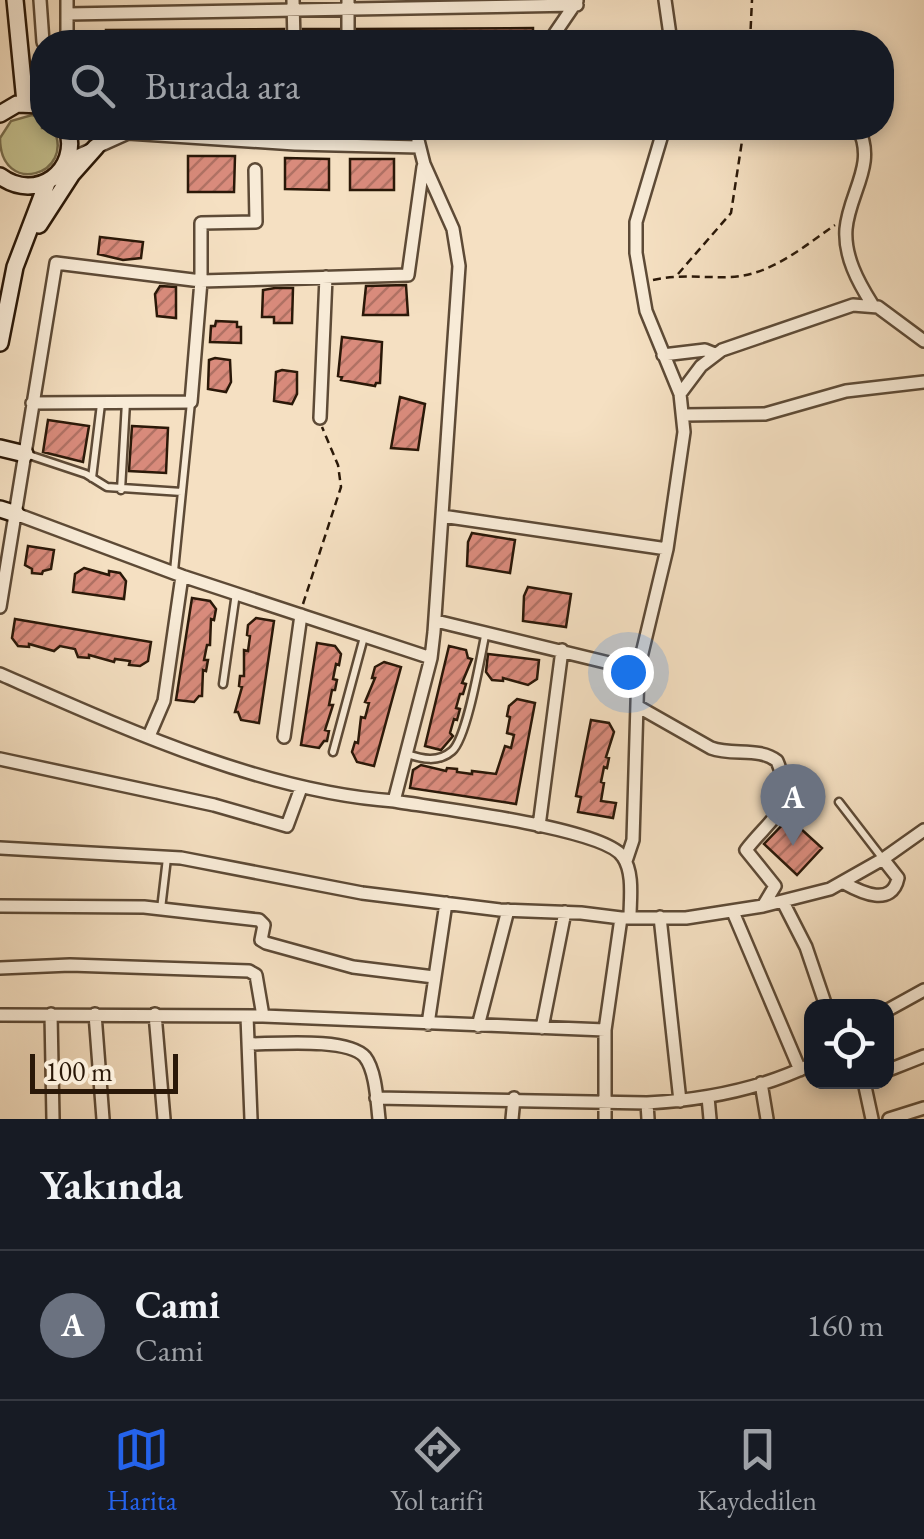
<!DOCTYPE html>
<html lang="tr">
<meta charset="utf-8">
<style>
body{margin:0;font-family:"EB Garamond",serif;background:#242831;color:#f1f3f6}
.controls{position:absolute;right:30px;bottom:30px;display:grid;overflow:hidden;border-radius:20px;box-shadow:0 5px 15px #0003}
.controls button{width:90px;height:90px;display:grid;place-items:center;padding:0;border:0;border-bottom:2px solid #363941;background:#171b24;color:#f1f3f6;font:50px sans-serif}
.scale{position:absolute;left:30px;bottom:25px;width:148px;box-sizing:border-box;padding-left:10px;border:5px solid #2a1808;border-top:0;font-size:28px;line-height:35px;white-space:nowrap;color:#2a1808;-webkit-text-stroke:8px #f8ebd7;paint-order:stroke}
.you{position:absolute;left:628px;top:672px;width:35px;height:35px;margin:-25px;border:8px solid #fff;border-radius:50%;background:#1a73e8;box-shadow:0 0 0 15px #1a73e833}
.badge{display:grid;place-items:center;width:65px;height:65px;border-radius:50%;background:#2563eb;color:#fff;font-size:32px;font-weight:700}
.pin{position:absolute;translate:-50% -82px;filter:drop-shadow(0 2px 5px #0008)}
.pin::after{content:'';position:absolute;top:52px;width:35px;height:30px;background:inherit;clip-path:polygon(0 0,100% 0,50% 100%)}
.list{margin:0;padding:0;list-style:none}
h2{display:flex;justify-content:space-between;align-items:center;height:130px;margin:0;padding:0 40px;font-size:42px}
h2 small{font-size:32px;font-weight:400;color:#9ea1a6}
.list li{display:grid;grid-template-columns:65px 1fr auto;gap:30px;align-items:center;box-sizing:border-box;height:150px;padding:0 40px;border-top:2px solid #363941}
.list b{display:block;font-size:38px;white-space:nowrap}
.list p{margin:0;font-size:32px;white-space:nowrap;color:#9ea1a6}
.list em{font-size:32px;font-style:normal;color:#9ea1a6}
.icon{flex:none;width:55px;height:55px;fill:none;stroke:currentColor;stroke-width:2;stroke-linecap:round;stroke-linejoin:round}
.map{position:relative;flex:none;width:924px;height:1119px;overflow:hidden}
.search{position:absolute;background:#171b24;box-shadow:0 5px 15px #0003;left:30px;right:30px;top:30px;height:110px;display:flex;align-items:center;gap:25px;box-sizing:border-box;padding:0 35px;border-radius:40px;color:#9ea1a6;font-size:38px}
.sheet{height:280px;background:#171b24}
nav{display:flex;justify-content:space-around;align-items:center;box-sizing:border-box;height:140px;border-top:2px solid #363941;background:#171b24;font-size:28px;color:#9ea1a6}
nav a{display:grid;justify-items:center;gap:5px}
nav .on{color:#2563eb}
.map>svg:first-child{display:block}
</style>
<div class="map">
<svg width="924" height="1119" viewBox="0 0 924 1119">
<defs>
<pattern id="building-hatch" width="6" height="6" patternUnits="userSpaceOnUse" patternTransform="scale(2.5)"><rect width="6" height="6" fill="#d98b7c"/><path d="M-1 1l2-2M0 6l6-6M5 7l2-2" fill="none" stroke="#b07164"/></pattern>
</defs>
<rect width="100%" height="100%" fill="#f5e0c2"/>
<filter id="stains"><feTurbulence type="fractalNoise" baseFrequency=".002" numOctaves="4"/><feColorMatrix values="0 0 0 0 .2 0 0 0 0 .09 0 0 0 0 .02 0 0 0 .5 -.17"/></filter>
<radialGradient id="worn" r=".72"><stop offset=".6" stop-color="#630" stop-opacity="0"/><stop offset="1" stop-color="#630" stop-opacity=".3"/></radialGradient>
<path fill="#c4c08e" stroke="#776c4b" stroke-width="2.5" d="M32 115 42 118V128H53C77 175 0 198 0 138L11 121Z"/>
<path fill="url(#building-hatch)" stroke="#2a1808" stroke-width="2.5" d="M533 28V41L526 42H357V29Z
M284 29V42H106V30Z
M303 29H339V42H303Z
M188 156H235L234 192H188Z
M285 158 329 159V190L285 189Z
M350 159H394V190H350Z
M100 237 143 242 141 258 123 260 98 254Z
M406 285 408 315H363L366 286Z
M160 286 176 287V318L157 316 155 294Z
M275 288H293L292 323H274V317H262L263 290Z
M216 321 237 322V327H241V343L210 342 211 326H215Z
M342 337 382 342 380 383H376L375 386 341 380 342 377 338 376Z
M215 358 230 360 231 382 226 392 208 389 209 360Z
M282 370 297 372V394L292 404 274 401 276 372Z
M400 397 425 404 418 450 391 448Z
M48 420 89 426 83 462 43 452Z
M132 426 168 428 166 473 129 471Z
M472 533 515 540 510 573 467 566 468 542Z
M28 546 54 550 51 569 43 571 42 574 32 573V569L25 565Z
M84 568 109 575V571L120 573 126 581 124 599 73 592 75 574Z
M528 587 571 594 566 627 523 621 524 596Z
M192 598 210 601 216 609 214 620 211 619 210 645H207L204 660H208L206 671 203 670 202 696H199L194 702 176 700Z
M256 618 274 621 259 723 241 720 238 712H235L242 687 239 686 240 676H244V650L248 651 250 636 247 635 248 625Z
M15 619 151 642 148 661 140 666 129 665 130 661 115 659 114 662 89 655V658L78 657 75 649 60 646 54 651 29 644V647L18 646 12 638Z
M317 643 335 646 341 654 339 665 336 664 333 679 337 680 335 690H332L329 705H333L325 730 329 731 327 741H324L319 748 301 745Z
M449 646 466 650 468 658 472 659 462 683 466 684 463 694H460L456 708 460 709 457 720 454 719 450 733 453 736 441 750 425 746Z
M488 654 539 660 537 679 528 685 503 678V681L492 680 486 672Z
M384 662 401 667 374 766 357 762 352 752 355 742 358 743 361 717 365 718 369 703 365 702 375 678H372L375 667Z
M517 699 535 703 516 804 410 788 413 770 421 765 446 771 447 768 457 769V772L472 774V771L496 774 505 746 511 748 514 735 507 733 510 717 507 716 509 706Z
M591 720 609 723 614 732 606 757 609 758 607 768 604 767 601 782 604 783 601 801 616 803 613 818 578 812 581 797 576 796Z
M789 818 822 848 797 875 764 844Z"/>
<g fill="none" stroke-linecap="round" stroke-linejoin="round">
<defs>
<path id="lane" d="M26 454 86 474 107 487 182 492
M92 478 101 404
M121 490 126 402
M174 571 191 402
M223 684 236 593
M333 752 364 637
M407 754C422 759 438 763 452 751 467 738 480 660 485 636
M839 802 883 859
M161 909 167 858"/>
<path id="street" d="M40 0 43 42
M67 0V42
M293 0 294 42
M348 0V42
M665 0 671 42
M67 14 577 5
M549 42 577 1
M115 128 128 133 295 144 419 147
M295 128V144
M349 128 350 145
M415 128 424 164 453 229 459 266 434 632 431 658 394 801C435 808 605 828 623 857 634 873 630 899 630 917
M858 128C877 164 849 193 846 229 844 256 858 282 872 304
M68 160 128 133
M663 355 705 350 715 354
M680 394 701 366 722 350 853 305 878 307 924 341
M32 403 191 402 201 281V223L256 222 255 170
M683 415 765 414 846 391 924 382
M320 418 326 277
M16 514 182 576 431 658
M442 516 667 549
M0 607 56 263 201 281 408 275 423 167
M436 621 638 670
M0 674C121 727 262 792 394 801
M637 706 711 748C732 756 760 747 777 761 797 809 772 816 746 850L775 886 763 906
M149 736 164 701 182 576
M284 737 301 615
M0 759 214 805 287 826 301 788
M539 826 562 650
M0 848 181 858 362 893 500 910 581 913 621 918H686L763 906 830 889 883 859 924 830
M626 861 633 840 638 670 667 549 684 432 680 394 646 311 636 253V222L664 128
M844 883C862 893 892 907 898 878L883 859
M783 902 806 947 826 1006
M0 906 144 907 259 920 264 925 261 940 266 943 353 967 434 977
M733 912 800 1070
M660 917 680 1101
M0 968 70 965 249 971 256 975 263 1016
M886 1011 924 990
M51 1014 53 1119
M95 1014 103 1119
M155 1014 164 1119
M0 1015 263 1016 605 1030
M247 1016 251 1119
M428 1024 446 903
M478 1026 508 910
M542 1028 565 912
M248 1044C274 1044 348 1037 365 1057 376 1071 377 1102 379 1119
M886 1071 924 1056
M864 1082 872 1119
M761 1083 767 1119
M708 1097 710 1119
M376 1098 647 1103C703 1100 761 1089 812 1064
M647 1103 648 1119
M512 1119 514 1098
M605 1119V1030L621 918
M889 1119 924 1108"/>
<path id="secondary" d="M15 0 25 102
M0 114 17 104 42 105
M0 176C36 203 81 171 67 128
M39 225 72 174 96 147
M0 343 15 267 47 183
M0 448 25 454
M0 509 16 514"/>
</defs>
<use href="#lane" stroke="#5d4a36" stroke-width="11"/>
<use href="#street" stroke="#5d4a36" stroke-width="16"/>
<use href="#secondary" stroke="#2a1808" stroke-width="20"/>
<path stroke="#2a1808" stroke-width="2.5" stroke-dasharray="8 5" stroke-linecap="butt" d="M750 42 752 0
M678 274 731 213 744 128
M653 280C680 274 704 278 731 277 771 275 803 247 835 225
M303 604 341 487 338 465 322 427"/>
<use href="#lane" stroke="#f8ebd7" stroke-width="6"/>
<use href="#street" stroke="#f8ebd7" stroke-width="11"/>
<use href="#secondary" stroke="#f8ebd7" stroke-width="15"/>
</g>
<rect width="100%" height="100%" filter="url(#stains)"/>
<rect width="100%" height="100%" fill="url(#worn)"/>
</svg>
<div class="controls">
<button><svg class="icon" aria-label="locate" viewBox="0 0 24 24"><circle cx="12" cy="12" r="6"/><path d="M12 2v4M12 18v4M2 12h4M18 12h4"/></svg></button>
</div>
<div class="scale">100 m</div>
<div class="you"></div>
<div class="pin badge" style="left:793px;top:846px;background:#6b7280">A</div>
<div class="search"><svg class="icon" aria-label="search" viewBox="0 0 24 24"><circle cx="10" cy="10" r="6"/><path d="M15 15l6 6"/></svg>Burada ara</div>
</div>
<section class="sheet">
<h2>Yakında<small></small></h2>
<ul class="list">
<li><span class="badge" style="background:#6b7280">A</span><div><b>Cami</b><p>Cami</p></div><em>160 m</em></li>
</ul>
</section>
<nav>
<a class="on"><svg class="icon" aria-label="map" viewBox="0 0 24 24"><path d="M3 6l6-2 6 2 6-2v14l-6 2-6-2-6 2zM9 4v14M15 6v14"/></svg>Harita</a>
<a><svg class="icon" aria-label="directions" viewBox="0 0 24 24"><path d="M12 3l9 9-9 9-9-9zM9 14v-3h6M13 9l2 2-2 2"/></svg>Yol tarifi</a>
<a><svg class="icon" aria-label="saved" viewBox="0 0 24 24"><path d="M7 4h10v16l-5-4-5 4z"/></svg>Kaydedilen</a>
</nav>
